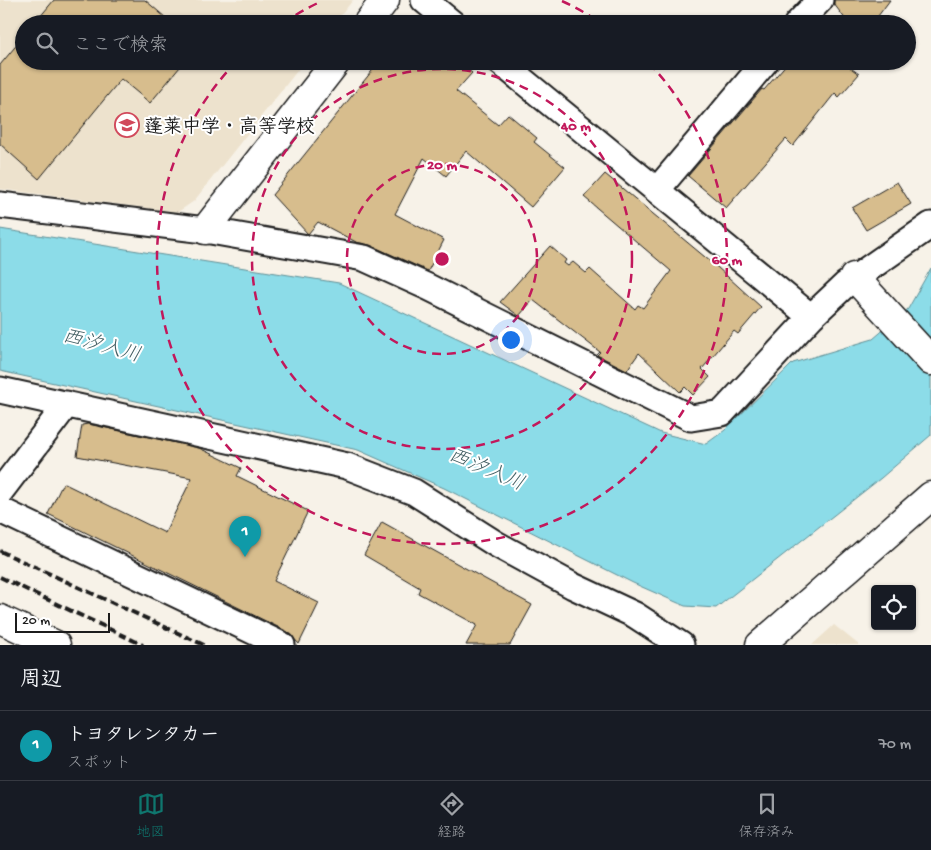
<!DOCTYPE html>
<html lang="ja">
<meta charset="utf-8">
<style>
body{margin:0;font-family:"Gochi Hand","Klee One",sans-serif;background:#20242c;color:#f1f3f6}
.controls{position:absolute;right:15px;bottom:15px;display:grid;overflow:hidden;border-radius:5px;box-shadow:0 1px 4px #0004}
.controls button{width:45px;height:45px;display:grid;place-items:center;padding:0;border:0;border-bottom:1px solid #363941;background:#171b24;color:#f1f3f6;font:25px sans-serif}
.scale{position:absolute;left:15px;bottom:12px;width:95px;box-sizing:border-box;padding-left:5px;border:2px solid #1c1c1c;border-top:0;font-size:14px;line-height:18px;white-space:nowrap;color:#1c1c1c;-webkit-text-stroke:4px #fff;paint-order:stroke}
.you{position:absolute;left:510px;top:339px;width:18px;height:18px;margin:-12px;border:4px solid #fff;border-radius:50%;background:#1a73e8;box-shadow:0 0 0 8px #1a73e833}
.badge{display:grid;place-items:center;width:32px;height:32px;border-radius:50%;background:#0f766e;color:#fff;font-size:16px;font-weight:700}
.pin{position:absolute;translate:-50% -41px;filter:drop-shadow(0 1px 2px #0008)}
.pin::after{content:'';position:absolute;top:26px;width:18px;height:15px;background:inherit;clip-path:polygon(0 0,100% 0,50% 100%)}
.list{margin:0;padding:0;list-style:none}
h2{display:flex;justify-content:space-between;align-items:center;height:65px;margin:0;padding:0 20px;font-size:21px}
h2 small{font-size:16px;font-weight:400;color:#9ea1a6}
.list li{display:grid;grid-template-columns:32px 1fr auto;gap:15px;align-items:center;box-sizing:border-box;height:70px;padding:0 20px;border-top:1px solid #363941}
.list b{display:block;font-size:19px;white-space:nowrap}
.list p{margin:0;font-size:16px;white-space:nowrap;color:#9ea1a6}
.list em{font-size:16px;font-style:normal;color:#9ea1a6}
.icon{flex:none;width:28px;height:28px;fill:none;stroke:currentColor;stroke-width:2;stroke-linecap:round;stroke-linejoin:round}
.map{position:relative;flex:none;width:931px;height:645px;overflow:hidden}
.search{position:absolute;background:#171b24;box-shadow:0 1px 4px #0004;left:15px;right:15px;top:15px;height:55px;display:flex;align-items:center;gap:12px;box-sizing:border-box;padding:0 18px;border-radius:28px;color:#9ea1a6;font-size:19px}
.sheet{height:135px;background:#171b24}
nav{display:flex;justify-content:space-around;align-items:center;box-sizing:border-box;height:70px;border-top:1px solid #363941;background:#171b24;font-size:14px;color:#9ea1a6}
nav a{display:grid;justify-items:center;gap:2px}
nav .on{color:#0f766e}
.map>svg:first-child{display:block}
</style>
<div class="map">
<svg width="931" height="645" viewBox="0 0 931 645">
<rect width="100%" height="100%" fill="#f7f2e8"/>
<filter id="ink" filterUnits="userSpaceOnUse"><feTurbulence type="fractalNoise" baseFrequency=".02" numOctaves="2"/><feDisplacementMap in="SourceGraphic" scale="10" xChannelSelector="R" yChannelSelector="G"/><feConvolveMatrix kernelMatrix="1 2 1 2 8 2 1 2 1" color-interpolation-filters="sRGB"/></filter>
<g filter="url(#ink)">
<path fill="#ede2cd" d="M0 0H353L334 24H24V61H305L194 201 178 212 0 189Z
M834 625 859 645H812Z"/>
<path fill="#8cdce8" stroke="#5f8f96" d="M0 229 339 283 661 433 706 444 725 430 793 363 873 339 908 309 931 268V435L881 478 716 608 685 606 633 583 444 488 358 450 0 371Z"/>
<path fill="#d7bd8d" stroke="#1c1c1c" d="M54 0H145L173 24H34Z
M834 0H890L872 24H849L834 4Z
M24 36V61H185L150 103 121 79 39 179 0 144V65Z
M380 61H458L472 73 456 91 498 125 508 114 537 138 534 142 565 167 531 207 466 151 446 176 424 158 395 214 444 240 428 271 370 245 356 242 318 222 308 234 272 195Z
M789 61H841L859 74 839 97 835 93 793 146 786 139 726 208 688 176 762 89 764 90Z
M605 174 717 267 761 307 738 334 734 331 702 369 710 377 693 395 685 387 680 392 639 353 627 370 597 355 600 352 533 300 519 316 500 302 550 246 566 260 564 263 568 266 573 262 586 273 590 269 635 309 638 305 643 308 671 271 584 197Z
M897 182 911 204 866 230 852 208Z
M88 424 199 448 241 468 237 476 308 511 274 581 319 603 299 644 288 632 48 514 63 483 165 533 192 478 77 456 82 425Z
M382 522 532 605 510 645H466L477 625 418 593 420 588 364 555Z"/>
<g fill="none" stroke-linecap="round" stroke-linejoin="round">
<defs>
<path id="street" d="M424 0 453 24
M797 24 820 0
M499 61 811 317
M657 190 766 61
M0 205 205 230 364 258 428 287 691 418 722 413 811 317 845 285 931 225
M0 390 347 466 414 492 496 544 573 586 635 615 681 645
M0 492 67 404
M0 510 282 645"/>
<path id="secondary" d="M367 24 385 0
M205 230 337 61
M854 277 931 361
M0 619 56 645
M760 645 931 496"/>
</defs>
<use href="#street" stroke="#1c1c1c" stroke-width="29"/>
<use href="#secondary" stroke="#1c1c1c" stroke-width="31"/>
<use href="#street" stroke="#fff" stroke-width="25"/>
<use href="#secondary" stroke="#fff" stroke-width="28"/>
<path stroke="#1c1c1c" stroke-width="4" stroke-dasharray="8 4" stroke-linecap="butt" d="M0 551 204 645
M0 577 143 645"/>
</g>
</g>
<g fill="none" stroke="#c2185b" stroke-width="2.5" stroke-dasharray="9 6">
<circle cx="442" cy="259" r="95"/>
<circle cx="442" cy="259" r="190"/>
<path d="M283 23A285 285 0 0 1 322 1M562 1A285 285 0 0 1 601 23M649 63A285 285 0 1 1 235 63"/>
</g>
<defs>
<symbol id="school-ring" viewBox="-11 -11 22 22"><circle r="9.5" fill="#fff" stroke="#d1495b" stroke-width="1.5"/><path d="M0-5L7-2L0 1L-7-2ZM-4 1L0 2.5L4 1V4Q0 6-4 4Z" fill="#d1495b"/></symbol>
</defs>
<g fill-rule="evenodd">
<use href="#school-ring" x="113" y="111" width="28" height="28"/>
</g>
<g text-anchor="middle" stroke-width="4" stroke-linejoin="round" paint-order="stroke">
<g font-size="19" font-weight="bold" fill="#1c1c1c" stroke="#fff" text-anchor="start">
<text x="144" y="132">蓬莱中学・高等学校</text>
</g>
<g font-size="20" font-style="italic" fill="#435f63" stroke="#fff">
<text transform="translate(102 344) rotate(15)" y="7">西汐入川</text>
<text transform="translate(487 468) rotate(23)" y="7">西汐入川</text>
</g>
</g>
<circle cx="442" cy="259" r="8" fill="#c2185b" stroke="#fff" stroke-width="2.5"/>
<g font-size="15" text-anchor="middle" font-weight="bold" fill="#c2185b" stroke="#fff" stroke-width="4" stroke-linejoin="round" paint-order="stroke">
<text x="576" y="130">40 m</text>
<text x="442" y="169">20 m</text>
<text x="727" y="264">60 m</text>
</g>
</svg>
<div class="controls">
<button><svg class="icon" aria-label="locate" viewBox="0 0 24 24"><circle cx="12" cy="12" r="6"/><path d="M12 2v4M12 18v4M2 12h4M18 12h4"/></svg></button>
</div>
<div class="scale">20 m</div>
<div class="you"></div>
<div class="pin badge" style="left:245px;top:557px;background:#0f9aa8">1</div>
<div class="search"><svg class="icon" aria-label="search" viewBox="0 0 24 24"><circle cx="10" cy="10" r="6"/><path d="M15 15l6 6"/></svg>ここで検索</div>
</div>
<section class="sheet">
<h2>周辺<small></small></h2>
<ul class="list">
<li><span class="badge" style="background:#0f9aa8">1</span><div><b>トヨタレンタカー</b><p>スポット</p></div><em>70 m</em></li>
</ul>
</section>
<nav>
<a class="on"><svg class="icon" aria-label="map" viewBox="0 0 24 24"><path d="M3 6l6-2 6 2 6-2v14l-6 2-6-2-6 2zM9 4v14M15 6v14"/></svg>地図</a>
<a><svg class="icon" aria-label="directions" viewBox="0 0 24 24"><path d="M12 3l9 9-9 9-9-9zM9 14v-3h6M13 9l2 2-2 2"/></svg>経路</a>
<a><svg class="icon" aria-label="saved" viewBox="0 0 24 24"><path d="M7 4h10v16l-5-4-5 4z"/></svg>保存済み</a>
</nav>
